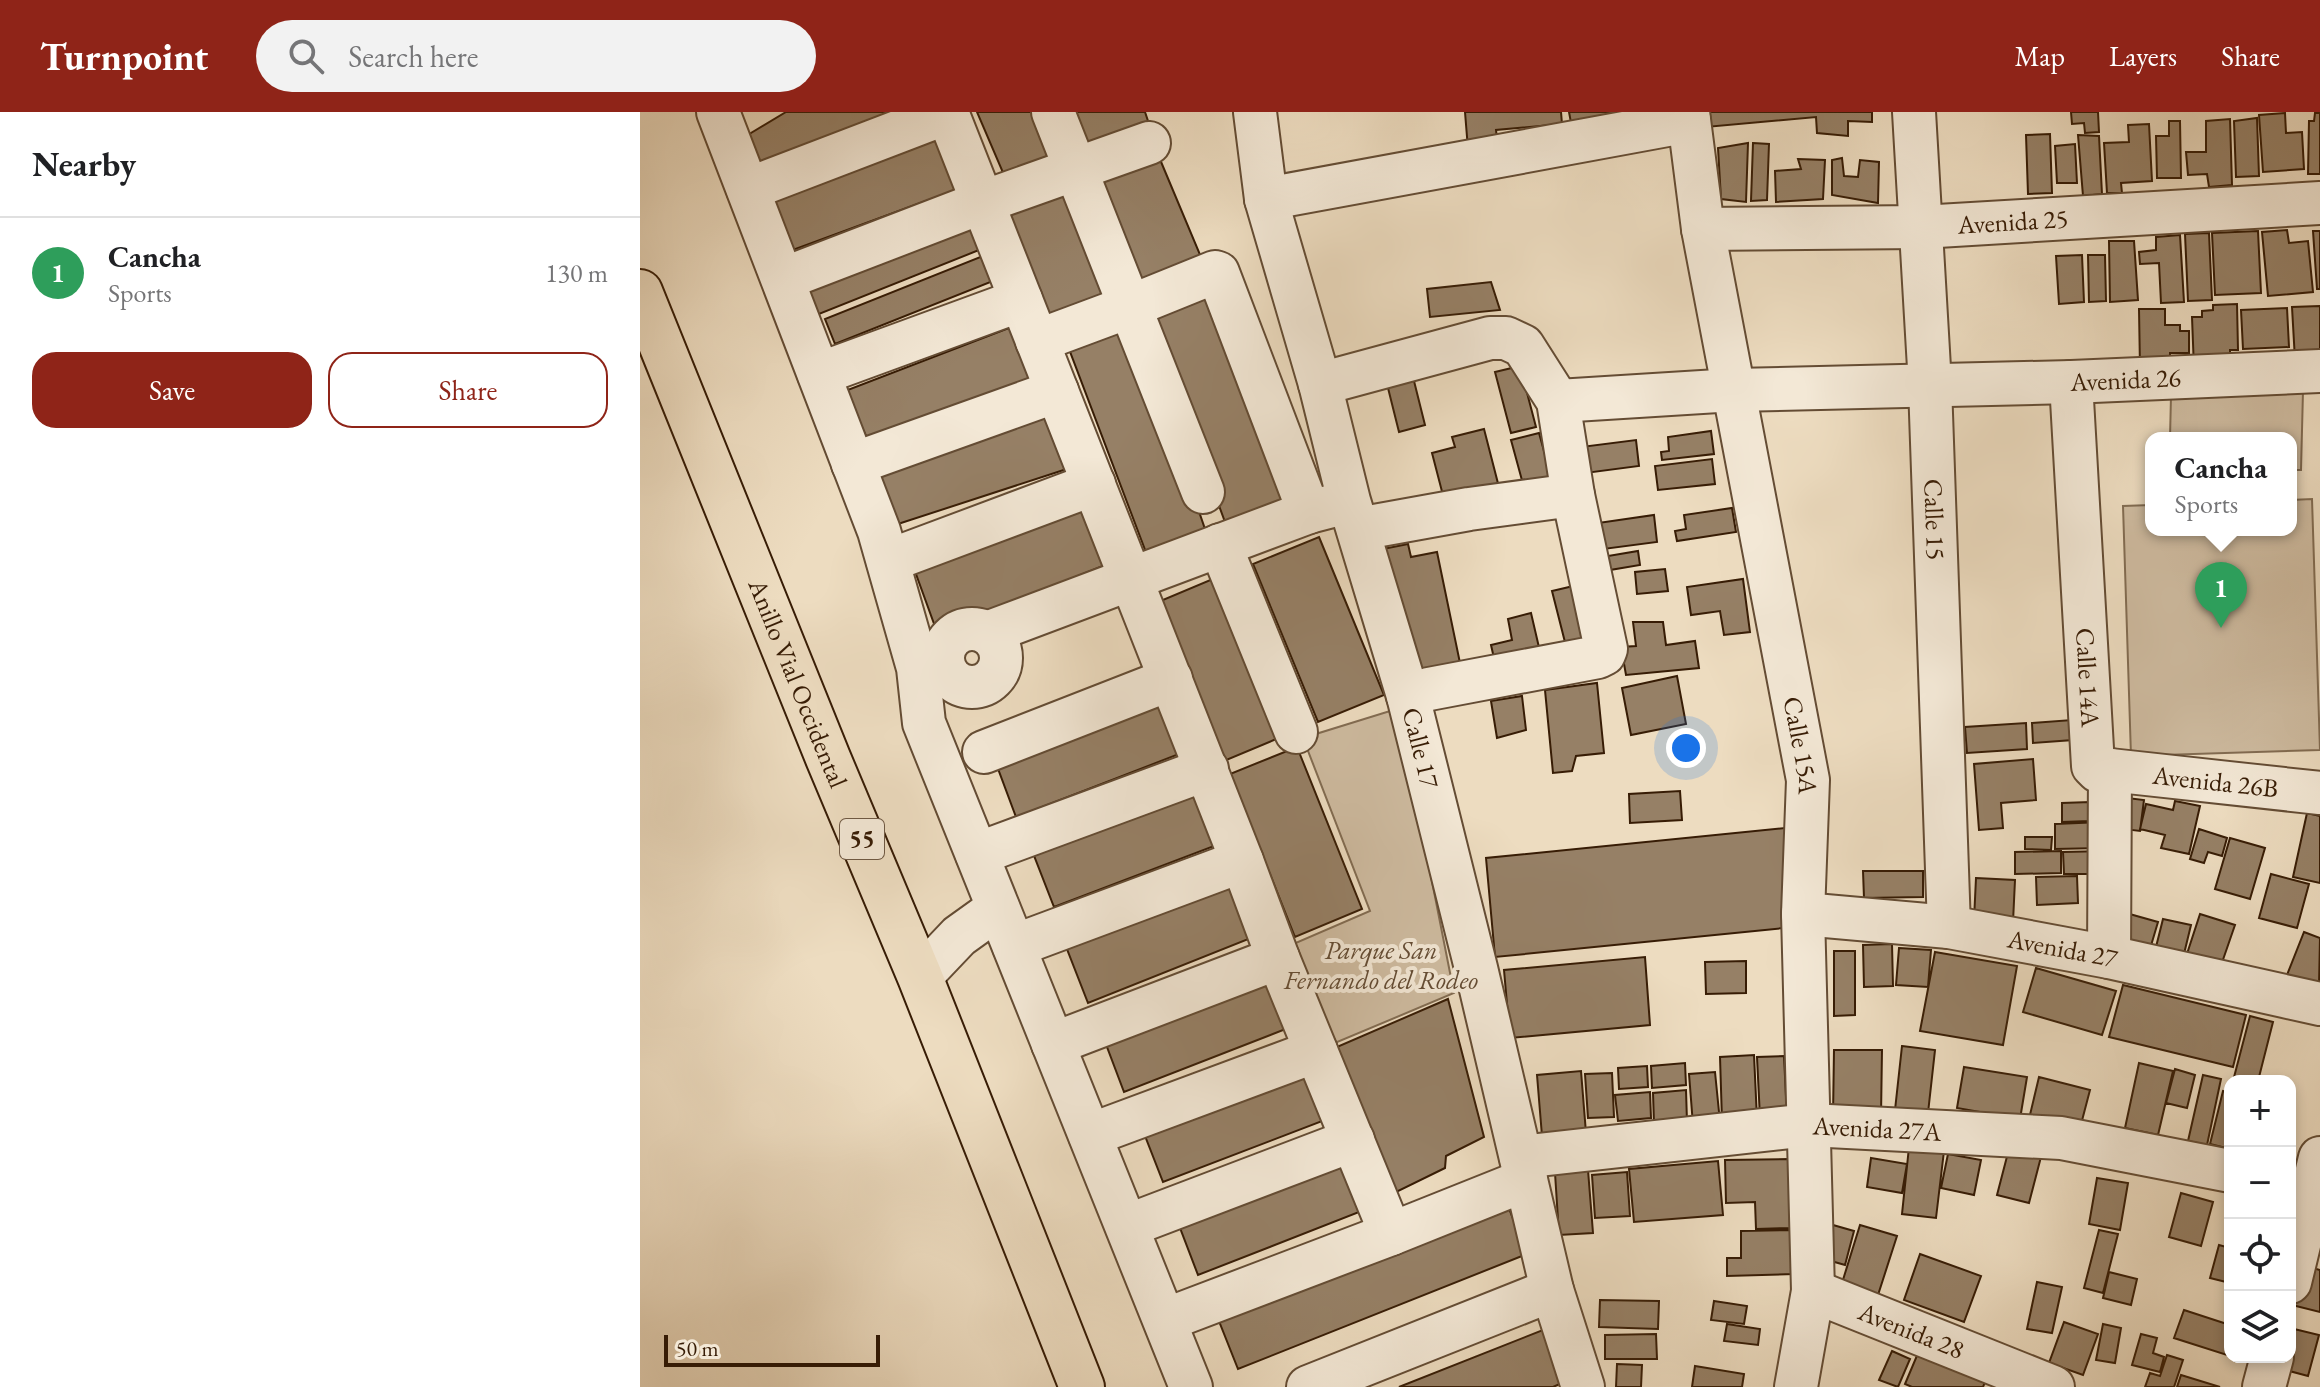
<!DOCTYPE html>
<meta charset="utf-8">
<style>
body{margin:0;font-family:"EB Garamond",serif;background:#f2f2f2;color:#202124}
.controls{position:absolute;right:24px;bottom:24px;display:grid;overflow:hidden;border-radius:16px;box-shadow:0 4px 12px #0003}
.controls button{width:72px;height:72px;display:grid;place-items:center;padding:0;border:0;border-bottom:2px solid #e0e0e0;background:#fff;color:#202124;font:40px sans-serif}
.scale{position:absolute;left:24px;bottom:20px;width:216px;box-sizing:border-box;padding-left:8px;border:4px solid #371c05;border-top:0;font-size:22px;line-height:28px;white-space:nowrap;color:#371c05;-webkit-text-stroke:6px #f3e8d6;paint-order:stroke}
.you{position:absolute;left:1046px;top:636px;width:28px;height:28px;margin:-20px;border:6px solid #fff;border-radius:50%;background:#1a73e8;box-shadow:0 0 0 12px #1a73e833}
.badge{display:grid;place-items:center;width:52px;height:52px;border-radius:50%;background:#8f2418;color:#fff;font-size:26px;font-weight:700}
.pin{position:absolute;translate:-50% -66px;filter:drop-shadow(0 2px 4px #0008)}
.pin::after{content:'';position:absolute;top:42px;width:28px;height:24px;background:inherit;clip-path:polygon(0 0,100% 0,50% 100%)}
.popup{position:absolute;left:1505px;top:320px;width:152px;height:104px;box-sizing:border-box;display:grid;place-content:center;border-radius:16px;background:#fff;filter:drop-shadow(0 2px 6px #0005);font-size:26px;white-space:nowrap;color:#757577}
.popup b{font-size:30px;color:#202124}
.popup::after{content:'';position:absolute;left:50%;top:100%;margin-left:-16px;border:16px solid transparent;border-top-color:#fff}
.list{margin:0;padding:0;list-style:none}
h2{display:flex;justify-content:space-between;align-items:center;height:104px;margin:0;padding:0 32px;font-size:34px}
h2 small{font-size:26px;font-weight:400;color:#757577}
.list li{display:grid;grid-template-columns:52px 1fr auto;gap:24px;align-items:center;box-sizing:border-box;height:112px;padding:0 32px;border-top:2px solid #e0e0e0}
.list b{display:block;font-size:30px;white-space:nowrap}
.list p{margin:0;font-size:26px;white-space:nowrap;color:#757577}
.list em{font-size:26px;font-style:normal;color:#757577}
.actions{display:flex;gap:16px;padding:24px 32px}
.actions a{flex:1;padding:18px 0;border:2px solid #8f2418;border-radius:24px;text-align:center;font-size:28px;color:#8f2418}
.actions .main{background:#8f2418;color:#fff}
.icon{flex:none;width:44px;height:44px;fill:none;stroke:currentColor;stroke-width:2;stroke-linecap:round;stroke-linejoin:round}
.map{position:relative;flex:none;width:1680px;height:1275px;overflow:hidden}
header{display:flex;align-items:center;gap:48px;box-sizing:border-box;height:112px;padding:0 40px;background:#8f2418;color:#fff}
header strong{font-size:38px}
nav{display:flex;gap:44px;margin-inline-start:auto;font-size:28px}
.search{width:560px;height:72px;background:#f2f2f2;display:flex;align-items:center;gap:20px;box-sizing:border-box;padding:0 28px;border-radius:44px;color:#757577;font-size:30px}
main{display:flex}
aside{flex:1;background:#fff}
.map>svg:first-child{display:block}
</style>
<header>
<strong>Turnpoint</strong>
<div class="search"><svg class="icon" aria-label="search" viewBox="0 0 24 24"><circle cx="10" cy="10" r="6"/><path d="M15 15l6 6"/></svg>Search here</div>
<nav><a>Map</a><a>Layers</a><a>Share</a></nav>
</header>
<main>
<aside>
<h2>Nearby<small></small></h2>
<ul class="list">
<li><span class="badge" style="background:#2e9e5b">1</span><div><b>Cancha</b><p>Sports</p></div><em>130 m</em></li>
</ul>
<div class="actions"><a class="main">Save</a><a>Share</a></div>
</aside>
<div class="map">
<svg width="1680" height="1275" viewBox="0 0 1680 1275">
<rect width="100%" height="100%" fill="#eddcc0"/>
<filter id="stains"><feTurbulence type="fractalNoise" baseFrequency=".0025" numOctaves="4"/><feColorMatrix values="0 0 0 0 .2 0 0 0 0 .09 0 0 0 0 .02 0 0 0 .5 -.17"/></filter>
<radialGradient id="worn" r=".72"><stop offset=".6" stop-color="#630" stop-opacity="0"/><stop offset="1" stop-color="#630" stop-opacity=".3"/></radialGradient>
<path fill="#cebba0" stroke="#826c52" stroke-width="2" d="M1663 279 1661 358H1651V326H1530L1531 284Z
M1672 387 1680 638 1491 644 1483 394 1511 393V418H1651V388Z
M750 599 786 739 814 881 683 936 644 836 730 799 663 626Z"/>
<path fill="#968066" stroke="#371c05" stroke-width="2" d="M146 0H256L118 54 101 27Z
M337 0H411L429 43 367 70Z
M425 0H505L510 15 440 41Z
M825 0H921L922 12 856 18 858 34 828 37Z
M929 0H1004L932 16Z
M1055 0H1232V10L1208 9V24L1177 21 1176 5 1055 16Z
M1431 0H1458L1459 20 1445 21 1444 11 1432 12Z
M1645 1 1646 21 1662 20 1664 57 1623 60 1619 3Z
M1675 1H1680V62H1668L1669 9H1674Z
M1617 6 1619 64 1596 65 1594 9Z
M1590 7 1592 73 1569 75 1567 62 1548 63 1546 40H1566V9Z
M1529 9H1540L1541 66H1517L1516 24H1529Z
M302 10 324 75 142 142 121 80Z
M1509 12 1512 69 1481 71 1482 81H1467L1464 31 1489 30 1488 13Z
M1410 22 1412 81 1388 82 1386 23Z
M1438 23 1459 24 1462 82 1443 84Z
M1108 31 1106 90 1081 87 1078 36Z
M1113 31 1129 32 1127 88 1111 89Z
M1435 32 1437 71H1417L1415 34Z
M519 45 566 157 495 179 452 73Z
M1202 46 1204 64 1218 65 1220 48 1239 50 1238 91 1192 83V48Z
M1158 47 1185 48 1183 87 1136 90 1135 59 1161 57Z
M429 78 476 190 404 212 362 106Z
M336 103 349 134 174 204 164 170Z
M1647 118 1649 131 1668 129 1673 180 1628 184 1622 120Z
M1618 119 1621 181 1575 183 1572 121Z
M1673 119H1680V177H1677Z
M1569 121 1572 188 1548 189 1545 122Z
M1540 123 1544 190 1521 191 1519 151 1500 152 1499 140 1516 138V125Z
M1469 129H1494L1498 188 1470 190Z
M353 140 363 165 195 232 185 207Z
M1442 143 1444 190 1419 192 1416 144Z
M1448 143H1465L1466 189 1449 190Z
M851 170 860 198 790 205 787 177Z
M575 173 652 385 585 410 507 198Z
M1597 192 1598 238H1590V256L1554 257 1552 205H1562V199L1573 198V193Z
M1680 194V246L1655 248 1652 195Z
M1647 196 1649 235 1603 237 1601 198Z
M1499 197H1525V213H1540V219H1549V241H1530V256H1500Z
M492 204 566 420 507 443 426 229Z
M374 214 402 277 232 337 205 279Z
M880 254 896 315 871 321 855 260Z
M773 265 785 313 759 320 747 272Z
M414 287 439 353 258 412 238 357Z
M844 317 862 387 806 395 792 341 815 335 812 325Z
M1071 319 1074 342 1022 348 1021 340 1029 339 1028 325Z
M899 321 914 375 886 383 871 328Z
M996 328 999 354 938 362 933 336Z
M1072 347 1075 372 1018 378 1015 354Z
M449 382 473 450 297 520 272 451Z
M1092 396 1096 420 1037 429 1035 419 1046 417 1044 403Z
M1014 403 1017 430 956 438 951 412Z
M679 425 744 583 678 610 613 452Z
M768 432 771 445 797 440 820 551 770 561 743 437Z
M998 439 1000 453 964 459 962 445Z
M1025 457 1028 479 997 482 995 460Z
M587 461 653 620 584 649 518 490Z
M1103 467 1110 520 1084 523 1080 499 1051 503 1047 475Z
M942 472 957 535 928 542 912 479Z
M891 501 901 544 856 555 851 533 872 528 868 507Z
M993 510H1023L1026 533 1055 529 1059 556 986 563 981 535 996 534Z
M1037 564 1046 612 991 623 982 576Z
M957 571 964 641 936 644 932 659 913 661 905 578Z
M530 579 552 637 376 705 354 646Z
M882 584 886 618 857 626 851 589Z
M1432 608 1433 628 1393 631 1392 611Z
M1386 611 1387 637 1327 641 1325 615Z
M657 635 722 797 655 825 590 662Z
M1393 647 1396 688 1361 691 1363 716 1339 718 1334 652Z
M569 674 590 728 414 795 393 741Z
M1040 679 1042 708 990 711 989 682Z
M1479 685 1504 688 1500 719 1475 716Z
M1535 689 1560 694 1549 742 1521 736 1525 723 1500 717 1506 692 1533 698Z
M1450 690V709L1422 710V691Z
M1667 701 1680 704V771L1653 765Z
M1462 710V736L1415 737V712Z
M1145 716 1154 815 855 845 846 746Z
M1559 717 1587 726 1582 744 1568 740 1564 751 1550 747Z
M1385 725H1412L1411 738 1385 737Z
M1590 726 1625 736 1610 787 1575 777Z
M1421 739V761L1375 762V740Z
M1466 739V762H1424L1423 740Z
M1223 759H1283V785L1224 786Z
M603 761 626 820 448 891 425 832Z
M1631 762 1669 772 1657 816 1619 806Z
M1437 764 1438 791 1397 793 1396 765Z
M1336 766 1375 768 1373 810 1334 808Z
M1486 801 1518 810 1507 847 1475 838Z
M1560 802 1595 813 1577 865 1543 854Z
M1523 807 1551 813 1543 846 1515 839Z
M1664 820 1680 826 1679 874 1647 863Z
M1252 832 1253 874 1224 875 1223 833Z
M1259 836 1291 838 1288 875 1256 873Z
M1194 839H1215V903L1194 904Z
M1295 840 1377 854 1363 933 1280 919Z
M1005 845 1010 913 870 926 864 858Z
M1106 849V881L1066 882 1065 850Z
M1396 856 1476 879 1462 923 1383 900Z
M640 858 661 911 484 980 464 927Z
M1483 873 1606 903 1593 955 1469 925Z
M808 887 844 1025 806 1044 805 1056 742 1087 683 941Z
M1610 904 1633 910 1618 969H1593Z
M1262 934 1295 938 1288 1001 1255 998Z
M1194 938H1242L1241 1004 1193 1005Z
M676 943 698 1003 523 1070 500 1011Z
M1114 943 1117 1007 1082 1009 1080 945Z
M1144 944 1147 1005 1120 1006 1117 945Z
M1045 951 1046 973 1012 976 1011 954Z
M1499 951 1533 959 1518 1023 1485 1016Z
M1007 954 1008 975 979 977 978 956Z
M1324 955 1387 965 1380 1007 1317 996Z
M1535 957 1555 963 1547 996 1526 991Z
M941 959 946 1021 902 1024 897 963Z
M1075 960 1080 1010 1053 1013 1049 962Z
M972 961 974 1005 948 1006 945 962Z
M1563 963 1581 967 1567 1033 1548 1029Z
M1399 965 1450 978 1439 1020 1389 1007Z
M1046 978 1047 1010 1014 1012 1013 981Z
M1583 979 1590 981V1037L1570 1032Z
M1010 980 1011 1006 978 1009 975 983Z
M1370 1033 1402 1041 1389 1091 1357 1083Z
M1269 1035 1304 1039 1296 1106 1262 1102Z
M716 1038 737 1093 558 1163 537 1108Z
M1308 1042 1341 1048 1334 1083 1301 1076Z
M1231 1046 1267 1052 1262 1081 1227 1075Z
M1149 1047 1150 1116 1116 1117 1115 1090 1086 1091 1085 1048Z
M1078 1049 1083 1103 994 1110 989 1057Z
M948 1058 953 1121 919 1123 915 1061Z
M987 1060 990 1104 955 1106 952 1063Z
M1457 1066 1488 1071 1480 1118 1449 1112Z
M1541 1081 1573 1090 1561 1134 1529 1125Z
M864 1084 887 1142 598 1257 575 1199Z
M1193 1113 1214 1119 1205 1153 1184 1147Z
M1220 1113 1257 1124 1238 1183 1202 1171Z
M1153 1118 1154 1162 1087 1164V1146H1101V1119Z
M1459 1118 1478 1122 1463 1181 1444 1176Z
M1579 1133 1590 1136V1171L1570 1166Z
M1280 1142 1341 1164 1324 1210 1264 1188Z
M1662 1153 1680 1158V1200L1652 1193Z
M1469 1160 1497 1167 1491 1193 1463 1186Z
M1397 1170 1422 1175 1412 1221 1387 1217Z
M960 1188 1019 1189 1018 1217 959 1215Z
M1074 1189 1107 1194 1104 1212 1071 1208Z
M1544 1198 1590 1213V1244L1534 1226Z
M1424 1210 1458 1222 1443 1263 1409 1251Z
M1087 1212 1120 1217 1118 1233 1084 1229Z
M1463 1212 1481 1216 1475 1251 1456 1248Z
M908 1216 929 1268 913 1275H759Z
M1650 1216 1679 1223 1668 1264 1638 1256 1650 1245Z
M1016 1222 1017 1247H965V1223Z
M1501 1222 1517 1226 1513 1241 1524 1245 1520 1260 1492 1253Z
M1281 1234 1348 1263 1343 1275H1272L1265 1272Z
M1252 1239 1270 1247 1258 1275 1239 1268Z
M1527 1243 1543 1248 1534 1275H1505L1510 1261 1520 1264Z
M977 1252 1002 1253 1001 1275H976Z
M1055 1254 1104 1262 1102 1275H1052Z
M1541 1263 1580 1275H1537Z"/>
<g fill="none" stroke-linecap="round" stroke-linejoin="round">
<defs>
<g id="minor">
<path d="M78 0 239 419 278 556 284 611 551 1275"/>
<path d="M307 0 602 749 638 846 751 1122"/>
<path d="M413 0 563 380"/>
<path id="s1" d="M615 0 626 87 680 272 709 389 768 584 836 856 912 1178 943 1275"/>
<path id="s2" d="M1048 0 1063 117 1168 668 1163 802 1173 1179 1156 1275"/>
<path id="s3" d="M1274 0 1290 273 1309 815"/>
<path d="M108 77 307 1"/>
<path d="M626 87 1049 9"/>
<path id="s4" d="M1063 117 1281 115 1680 91"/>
<path d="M143 167 343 90 509 31"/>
<path d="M397 229 491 194 575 160 578 161 669 400"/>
<path d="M179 262 381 188"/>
<path id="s5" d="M1431 270 1453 654 1458 659 1470 658 1469 845"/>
<path d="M680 272 850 226H866L883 234 918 289 933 383 966 537 964 542 958 545 789 577 768 584"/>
<path id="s6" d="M918 289 1094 278 1431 270 1680 259"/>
<path d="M213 352 417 279"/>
<path d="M718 417 829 397 933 383"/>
<path d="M580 433 656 620"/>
<path d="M248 449 454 372"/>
<circle cx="332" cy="546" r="29"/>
<path d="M347 521 669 400 696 393"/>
<path d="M344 640 531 567"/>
<path id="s7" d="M1470 658 1680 681"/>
<path d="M337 742 567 657"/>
<path id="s8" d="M1163 802 1309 815 1469 845 1680 892"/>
<path d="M374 834 602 749"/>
<path d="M280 865 319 824 358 796"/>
<path d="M413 932 638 846"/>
<path d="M450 1023 676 939"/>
<path id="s9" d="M881 1045 1169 1013 1421 1026 1590 1059"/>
<path d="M487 1114 713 1028"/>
<path d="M1650 1170 1680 1046"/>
<path id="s10" d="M1173 1179 1413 1275"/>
<path d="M525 1208 751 1122 886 1068"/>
<path d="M668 1275 912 1178"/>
<path d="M1624 1275 1632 1245"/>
</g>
<g id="highway">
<path id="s11" d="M0 180 188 646 280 865 442 1275"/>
</g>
</defs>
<use href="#minor" stroke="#644c34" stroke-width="46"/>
<use href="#highway" stroke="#371c05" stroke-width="48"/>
<use href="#minor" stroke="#f3e8d6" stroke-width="42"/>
<use href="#highway" stroke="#eddcc0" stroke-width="44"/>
</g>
<g text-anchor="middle" stroke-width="8" stroke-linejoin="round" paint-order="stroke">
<rect fill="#f3e8d6" stroke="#6f5944" stroke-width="2" x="200" y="707" width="44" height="40" rx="6"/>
<g font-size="24" font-weight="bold" fill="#371c05">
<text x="222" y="735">55</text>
</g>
<g font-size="26" fill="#371c05" stroke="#f3e8d6">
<text dy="9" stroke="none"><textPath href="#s4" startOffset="310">Avenida 25</textPath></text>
<text dy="9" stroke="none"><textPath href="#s6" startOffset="568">Avenida 26</textPath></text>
<text dy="9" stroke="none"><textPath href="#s3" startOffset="408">Calle 15</textPath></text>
<text dy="9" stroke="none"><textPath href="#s5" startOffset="296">Calle 14A</textPath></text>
<text dy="9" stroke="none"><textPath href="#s11" startOffset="422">Anillo Vial Occidental</textPath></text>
<text dy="9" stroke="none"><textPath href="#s2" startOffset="644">Calle 15A</textPath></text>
<text dy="9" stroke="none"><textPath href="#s1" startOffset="658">Calle 17</textPath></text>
<text dy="9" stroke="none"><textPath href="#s7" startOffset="106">Avenida 26B</textPath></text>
<text dy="9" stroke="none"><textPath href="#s8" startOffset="262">Avenida 27</textPath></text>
<text dy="9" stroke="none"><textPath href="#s9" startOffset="358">Avenida 27A</textPath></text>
<text dy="9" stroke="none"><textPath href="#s10" startOffset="106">Avenida 28</textPath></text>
</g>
<g font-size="26" font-style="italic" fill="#644c34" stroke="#f3e8d6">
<text x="741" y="847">Parque San<tspan x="741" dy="30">Fernando del Rodeo</tspan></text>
</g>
</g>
<rect width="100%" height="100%" filter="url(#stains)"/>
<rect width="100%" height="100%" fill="url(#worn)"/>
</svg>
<div class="controls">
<button>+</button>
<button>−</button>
<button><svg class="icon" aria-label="locate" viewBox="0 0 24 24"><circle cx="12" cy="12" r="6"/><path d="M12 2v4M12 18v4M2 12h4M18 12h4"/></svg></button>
<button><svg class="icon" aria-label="layers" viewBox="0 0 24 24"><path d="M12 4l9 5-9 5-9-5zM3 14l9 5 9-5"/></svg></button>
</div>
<div class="scale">50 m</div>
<div class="you"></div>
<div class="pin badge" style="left:1581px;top:516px;background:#2e9e5b">1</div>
<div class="popup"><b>Cancha</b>Sports</div>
</div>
</main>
